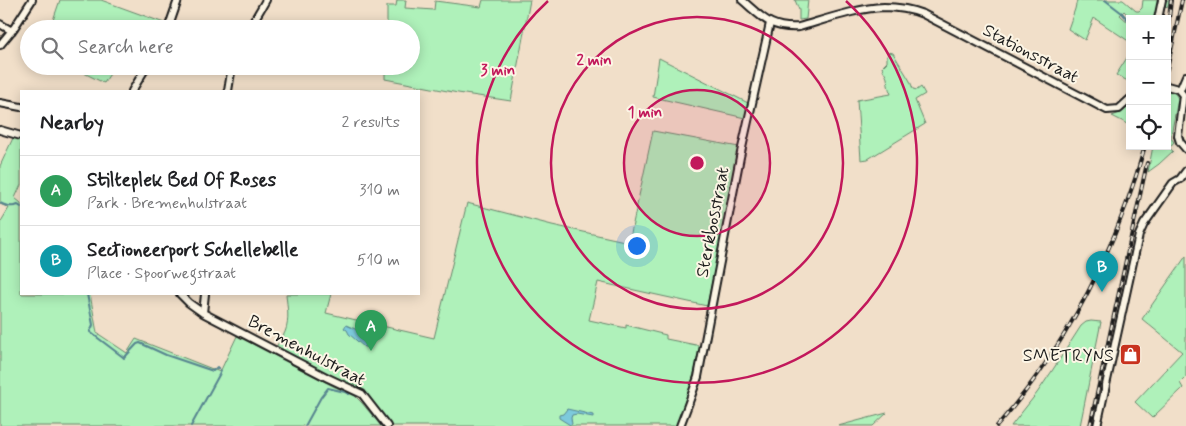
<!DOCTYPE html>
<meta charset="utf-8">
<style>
body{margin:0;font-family:Mynerve,sans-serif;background:#f6f6f6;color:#202124}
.controls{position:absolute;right:15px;top:15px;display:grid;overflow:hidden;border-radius:0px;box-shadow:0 2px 12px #0003}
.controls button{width:45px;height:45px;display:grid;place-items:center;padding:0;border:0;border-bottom:1px solid #e0e0e0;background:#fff;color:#202124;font:25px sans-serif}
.you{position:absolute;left:636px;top:245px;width:18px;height:18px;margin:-12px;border:4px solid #fff;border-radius:50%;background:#1a73e8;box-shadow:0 0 0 8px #1a73e833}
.badge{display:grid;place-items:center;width:32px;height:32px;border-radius:50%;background:#b45309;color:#fff;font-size:16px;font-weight:700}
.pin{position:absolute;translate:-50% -41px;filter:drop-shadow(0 1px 2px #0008)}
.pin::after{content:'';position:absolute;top:26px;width:18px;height:15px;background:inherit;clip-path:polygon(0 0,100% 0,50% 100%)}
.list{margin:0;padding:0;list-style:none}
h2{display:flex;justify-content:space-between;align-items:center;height:65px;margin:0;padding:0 20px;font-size:21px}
h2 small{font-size:16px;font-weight:400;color:#757577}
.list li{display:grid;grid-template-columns:32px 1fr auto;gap:15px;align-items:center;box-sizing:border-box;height:70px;padding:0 20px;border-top:1px solid #e0e0e0}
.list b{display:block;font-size:19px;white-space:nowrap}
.list p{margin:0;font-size:16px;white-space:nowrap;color:#757577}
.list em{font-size:16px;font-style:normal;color:#757577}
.icon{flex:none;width:28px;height:28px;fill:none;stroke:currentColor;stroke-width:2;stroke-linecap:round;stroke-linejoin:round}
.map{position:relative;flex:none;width:1186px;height:426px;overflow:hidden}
.search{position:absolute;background:#fff;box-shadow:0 2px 12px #0003;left:20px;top:20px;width:400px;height:55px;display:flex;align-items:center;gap:12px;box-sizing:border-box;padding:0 18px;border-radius:28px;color:#757577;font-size:19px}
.panel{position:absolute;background:#fff;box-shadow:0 2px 12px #0003;left:20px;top:90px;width:400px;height:205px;border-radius:0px}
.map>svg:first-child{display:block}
</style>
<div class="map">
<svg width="1186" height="426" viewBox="0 0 1186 426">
<rect width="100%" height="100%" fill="#f1dfc9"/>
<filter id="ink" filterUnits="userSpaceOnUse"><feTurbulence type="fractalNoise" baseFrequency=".02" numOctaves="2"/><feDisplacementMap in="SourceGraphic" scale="10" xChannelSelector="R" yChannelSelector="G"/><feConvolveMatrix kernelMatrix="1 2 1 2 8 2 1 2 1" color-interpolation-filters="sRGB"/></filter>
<g filter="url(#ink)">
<path fill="#aff1ba" stroke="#66866b" d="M60 0H101L167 24 164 29H89L86 28 85 29H50Z
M397 0H406L405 8 434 10 435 1 481 7 483 0H530L511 101 458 93 385 79V66H411V29H387V6H396Z
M795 0H808L806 19 799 20V10Z
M1077 0H1123L1136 11H1139L1142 8 1143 0H1169L1168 6 1158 9 1156 19H1132L1124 11 1120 15 1130 24V42L1094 18 1085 40 1068 29 1075 9Z
M889 52 893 53 910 81 913 89 917 90 921 87 925 94 915 100 925 124 868 159 861 160 857 100 891 94C888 87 888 85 887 78 886 74 883 72 882 67L887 62V56Z
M1130 53V82L1116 75Z
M659 58 748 103 745 118 653 97Z
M87 66H115L104 83 84 73Z
M1167 90C1173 92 1176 93 1178 99L1171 135V138L1174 142 1169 148 1173 151 1159 164 1148 172 1153 146H1167Z
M1130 106V125L1112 116 1120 113Z
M653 131 739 147 707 306 598 282 589 320 626 328V325L666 335V339L701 346 692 381 676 426H391L373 402 366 395 276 347C279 342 283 337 285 332 290 320 287 306 286 294H331L326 313 434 338 467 203 552 225 629 242Z
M13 138 21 139V185L15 198 21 203V294H90L97 333 127 353 136 339 220 372 237 336 333 386 355 396 362 403 381 426H0V223L9 208 0 204V166Z
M1186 256V377L1180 383 1183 388 1152 418 1135 402 1182 352 1142 319Z
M1091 321 1101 322 1080 426H1011L1037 393 1052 371 1081 326 1086 322Z
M887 413 873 426H838Z"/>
<path fill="#7dcadc" stroke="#56848f" d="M346 325C353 328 368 334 372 341V344L367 347H364L349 334 347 330 344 328Z
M567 409 589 414 593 415V417L577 414 572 415 571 418 572 424 570 425 559 418V415L563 414Z"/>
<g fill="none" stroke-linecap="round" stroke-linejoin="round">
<path stroke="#56848f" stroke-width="2" d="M1105 0 1122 13 1130 22
M0 203C6 206 12 208 18 205L21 207
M87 294 93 325 92 328 90 331V332L123 357 124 358 137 344 140 343 166 355 210 370 213 371 217 367 221 371 219 375 191 426
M369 409 382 426
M305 426 321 397 328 388 345 392 349 394"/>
<defs>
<path id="minor" d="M742 0C762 17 770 29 799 27 824 20 857 8 884 7 897 7 910 9 923 14L1107 110 1119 109 1130 99
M1158 19 1162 0
M0 24 12 31
M168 29 178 0
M249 29 266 0
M0 45 14 28 32 0
M1167 86 1178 89 1183 95 1178 136 1180 142 1186 149
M1180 90 1186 76
M132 91 147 66
M228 91 232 66
M0 103 21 107
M0 130 21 136
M180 294 189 303 203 313 328 378 362 394 387 426
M203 313 205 294
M680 426 688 405 698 377 740 157 770 23
M1097 426 1139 235 1144 224 1173 183 1180 179 1186 171"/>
</defs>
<use href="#minor" stroke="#1c1c1c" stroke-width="10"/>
<use href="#minor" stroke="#fcf5e5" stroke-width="6"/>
<defs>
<path id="rail" d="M1167 37 1171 0
M1167 69 1182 0
M997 426C1068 345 1116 249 1145 146
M1090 426 1147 163"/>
</defs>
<use href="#rail" stroke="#1c1c1c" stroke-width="4"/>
<use href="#rail" stroke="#fcf5e5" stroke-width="2" stroke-dasharray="5.5" stroke-linecap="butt"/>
</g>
</g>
<circle cx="697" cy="163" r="73" fill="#c2185b" fill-opacity=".12"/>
<g fill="none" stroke="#c2185b" stroke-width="2.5">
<circle cx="697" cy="163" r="73"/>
<circle cx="697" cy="163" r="146"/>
<path d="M846 1A220 220 0 1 1 548 1"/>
</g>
<defs>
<symbol id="shop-square" viewBox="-11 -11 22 22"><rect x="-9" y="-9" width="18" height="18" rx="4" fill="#c8321e" stroke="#fcf5e5"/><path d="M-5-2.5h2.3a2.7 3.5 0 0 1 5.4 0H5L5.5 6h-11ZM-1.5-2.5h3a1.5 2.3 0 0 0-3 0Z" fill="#fff"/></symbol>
</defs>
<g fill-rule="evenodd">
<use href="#shop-square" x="1118" y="342" width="25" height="25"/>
</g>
<g text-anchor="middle" stroke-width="4" stroke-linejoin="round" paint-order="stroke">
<g font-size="18" fill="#1c1c1c" stroke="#fcf5e5">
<text transform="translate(1031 53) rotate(28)" y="6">Stationsstraat</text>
<text transform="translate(712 222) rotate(-79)" y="6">Sterkbosstraat</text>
<text transform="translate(307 350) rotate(28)" y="6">Bremenhulstraat</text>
</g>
<g font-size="18" fill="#1c1c1c" stroke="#fcf5e5" text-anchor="end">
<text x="1114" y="361">SMETRYNS</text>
</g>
</g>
<circle cx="697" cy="163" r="8" fill="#c2185b" stroke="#fcf5e5" stroke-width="2.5"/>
<g font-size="15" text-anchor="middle" font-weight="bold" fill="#c2185b" stroke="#fcf5e5" stroke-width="4" stroke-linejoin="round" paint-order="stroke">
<text x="594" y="65">2 min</text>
<text x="498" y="75">3 min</text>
<text x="645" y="117">1 min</text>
</g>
</svg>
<div class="controls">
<button>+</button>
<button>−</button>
<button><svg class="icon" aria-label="locate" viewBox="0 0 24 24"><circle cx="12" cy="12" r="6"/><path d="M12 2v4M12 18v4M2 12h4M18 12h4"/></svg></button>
</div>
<div class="you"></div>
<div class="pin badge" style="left:371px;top:351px;background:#2e9e5b">A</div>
<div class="pin badge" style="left:1102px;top:292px;background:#0f9aa8">B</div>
<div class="search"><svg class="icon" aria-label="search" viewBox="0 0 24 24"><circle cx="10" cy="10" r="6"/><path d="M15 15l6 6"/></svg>Search here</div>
<section class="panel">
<h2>Nearby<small>2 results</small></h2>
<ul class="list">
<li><span class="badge" style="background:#2e9e5b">A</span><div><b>Stilteplek Bed Of Roses</b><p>Park · Bremenhulstraat</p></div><em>310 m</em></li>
<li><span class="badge" style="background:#0f9aa8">B</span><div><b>Sectioneerport Schellebelle</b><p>Place · Spoorwegstraat</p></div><em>510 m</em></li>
</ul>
</section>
</div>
